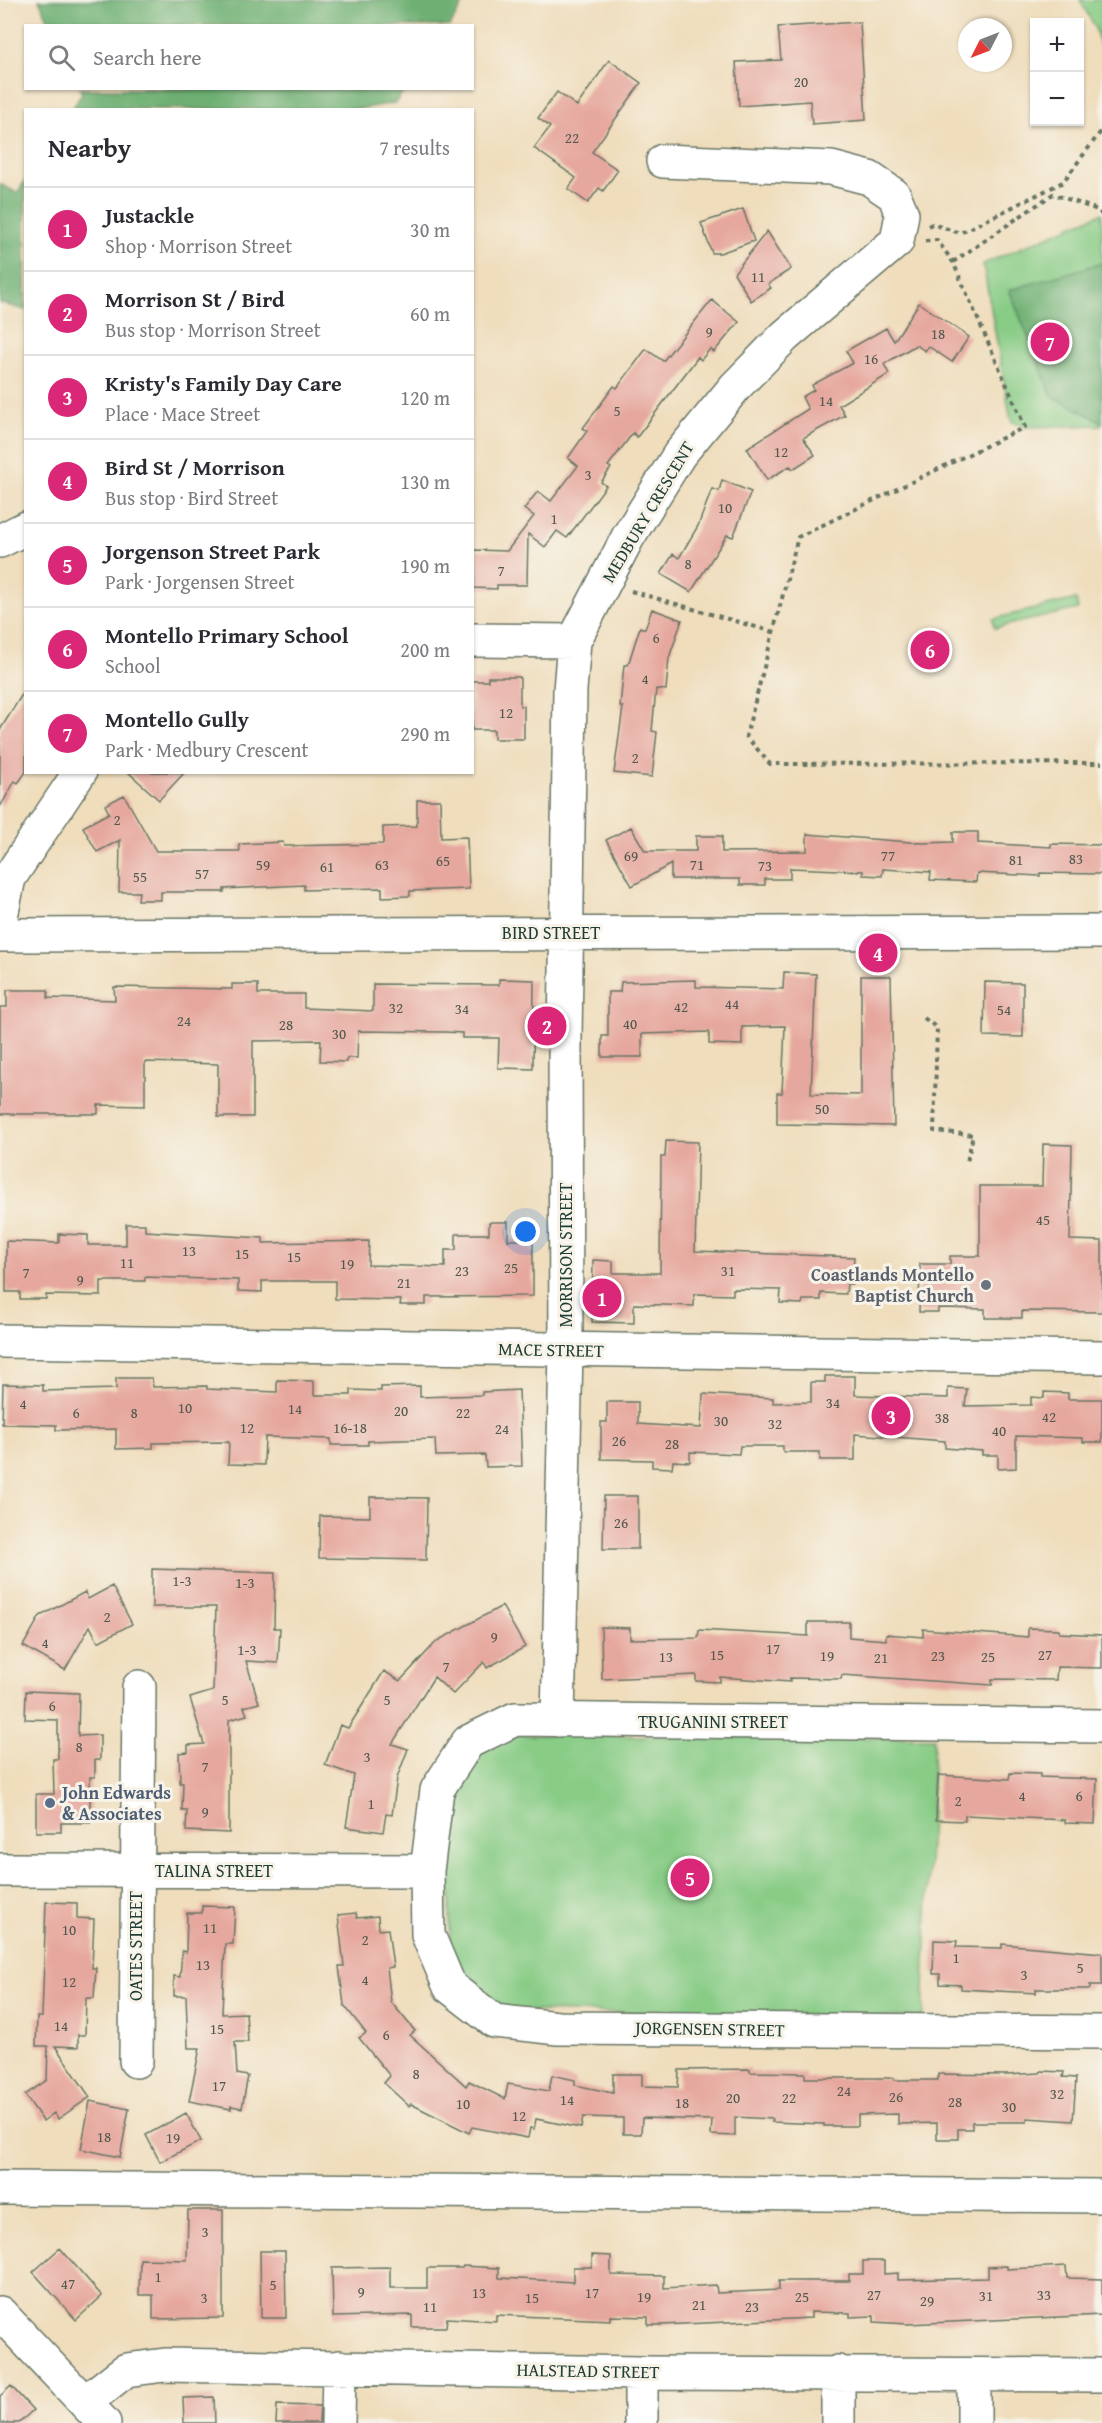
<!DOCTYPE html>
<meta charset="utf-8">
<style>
body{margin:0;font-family:"Gentium Book Plus",serif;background:#f7f7f7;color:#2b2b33}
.controls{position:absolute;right:18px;top:18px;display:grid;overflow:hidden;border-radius:0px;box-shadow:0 2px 4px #0004}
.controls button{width:54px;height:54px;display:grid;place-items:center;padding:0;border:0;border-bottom:2px solid #e1e1e2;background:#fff;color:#2b2b33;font:30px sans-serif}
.compass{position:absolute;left:958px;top:18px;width:54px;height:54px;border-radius:50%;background:#fff;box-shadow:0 2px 4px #0004;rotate:228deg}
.you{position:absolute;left:526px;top:1232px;width:21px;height:21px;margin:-15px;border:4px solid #fff;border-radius:50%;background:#1a73e8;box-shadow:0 0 0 9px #1a73e833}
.badge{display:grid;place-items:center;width:39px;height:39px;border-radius:50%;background:#db2777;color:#fff;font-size:20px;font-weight:700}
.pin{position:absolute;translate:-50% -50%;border:3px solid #fff;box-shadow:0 2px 6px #0006}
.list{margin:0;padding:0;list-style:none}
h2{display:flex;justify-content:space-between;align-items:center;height:78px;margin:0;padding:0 24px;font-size:26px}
h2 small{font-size:20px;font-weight:400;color:#7c7c81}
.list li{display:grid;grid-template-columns:39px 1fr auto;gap:18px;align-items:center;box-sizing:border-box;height:84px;padding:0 24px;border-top:2px solid #e1e1e2}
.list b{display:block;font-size:22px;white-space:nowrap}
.list p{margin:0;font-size:20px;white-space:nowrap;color:#7c7c81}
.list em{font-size:20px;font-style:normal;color:#7c7c81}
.icon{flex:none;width:33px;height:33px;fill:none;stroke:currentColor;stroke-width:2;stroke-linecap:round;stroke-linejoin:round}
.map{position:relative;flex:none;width:1102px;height:2423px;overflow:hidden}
.search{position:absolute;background:#fff;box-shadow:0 2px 4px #0004;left:24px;top:24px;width:450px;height:66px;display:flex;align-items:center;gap:15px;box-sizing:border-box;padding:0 21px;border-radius:0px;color:#7c7c81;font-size:22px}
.panel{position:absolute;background:#fff;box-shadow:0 2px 4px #0004;left:24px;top:108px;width:450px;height:666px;border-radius:0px}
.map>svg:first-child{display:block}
</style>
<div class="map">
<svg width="1102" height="2423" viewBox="0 0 1102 2423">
<rect width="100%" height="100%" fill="#f7f3e8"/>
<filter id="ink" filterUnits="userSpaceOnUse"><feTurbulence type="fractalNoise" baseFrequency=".0167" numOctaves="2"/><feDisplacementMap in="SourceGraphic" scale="12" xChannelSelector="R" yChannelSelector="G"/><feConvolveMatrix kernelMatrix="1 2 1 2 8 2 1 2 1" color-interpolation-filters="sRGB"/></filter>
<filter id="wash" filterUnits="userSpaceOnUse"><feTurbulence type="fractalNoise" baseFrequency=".008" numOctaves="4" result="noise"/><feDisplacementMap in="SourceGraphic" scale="24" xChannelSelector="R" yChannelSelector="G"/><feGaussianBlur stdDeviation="1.35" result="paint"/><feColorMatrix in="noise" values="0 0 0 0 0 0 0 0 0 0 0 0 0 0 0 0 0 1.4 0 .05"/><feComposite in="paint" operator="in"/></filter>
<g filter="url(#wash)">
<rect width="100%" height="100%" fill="#efddbc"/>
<path fill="#88cc86" stroke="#54845d" stroke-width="1.5" d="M1080 0H1102V51L1095 28Z
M1102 213V425L1025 427 1011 421 983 264Z
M1076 599 1078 609 995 628 993 619Z
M513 1735 934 1738 923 2017 515 2011 493 2006 469 1988 450 1953V1802L457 1783 478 1753Z"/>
<path fill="#6eb073" stroke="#467654" stroke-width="1.5" d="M39 0H465L450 26 51 25Z
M80 89H405L395 103 359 109H72L82 94Z
M25 181V310L0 303V184L17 193Z
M1102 263V422L1052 396 1009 290Z"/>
<g id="blocks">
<path fill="#e6a79e" d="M860 22 866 120 812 124 810 101 739 106 736 62 781 60 778 27Z
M609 60 641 83 592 152 618 170 603 191 599 188 588 203 568 189 576 178 534 148 550 127 538 118 557 92 577 106Z
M743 209 754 241 720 253H712L701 223Z
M767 231 791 269 768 284 771 288 751 301 734 273Z
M712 300 739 322 714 352 710 349 701 360 698 357 637 437 633 433 608 466 611 468 601 482 606 486 567 538 557 531 545 547 528 534 527 585H497V589L474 588V550L507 551 534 516 524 509 538 491 551 501 578 466 568 458 587 431 583 428 614 386 617 388 646 349 663 361Z
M919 303 969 337 952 362 928 346 925 351 916 345 884 364 889 374 839 405 845 415 803 438 815 455 793 469 790 466 767 480 747 448 808 409 802 397 814 390 812 385 853 363 846 351 886 328 894 341Z
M722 480 751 492 733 537 727 535 691 592 661 574 673 554 679 558 698 526 712 489 719 491Z
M652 609 682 620 669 658 666 690 656 689 652 731 657 732 652 777 614 773 623 707H620L624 665H628L640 627 645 629Z
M488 677H520V706H524V739H494V730H472V681H488Z
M26 688V772L18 783 15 781 0 807V730Z
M128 772H185L159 800Z
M124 795 156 851H240L239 844 283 842 284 846 383 844V827L417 826V800H440L441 838 467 837 469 889 410 891V896L382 897V888L304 890V885L224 889V892H161V900H138L139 892H119L120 840 97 852 83 827 109 813 105 805Z
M631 827 645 851H696V836H722V852L807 851V834L923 843 953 842V832H978V843L1051 847V844L1102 845V874L1040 873V876L977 873 976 882 930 880 931 872 883 869 882 876 863 875V871L790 868V879H765V885H740V879H671V864L632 886 606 840Z
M784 972 816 974 811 1094 861 1095V976H891L894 1126 777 1124V1093H782L785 1026 742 1027V1045L709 1044V1032L642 1034V1057H602V1036H608V992H620L621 982 696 980V987L783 989Z
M499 979 534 980 533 1069 498 1068 499 1038H462V1033L445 1032 358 1031 357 1058H347L346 1062 320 1061 321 1040 253 1041V1117H218V1064L145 1062V1106L98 1105V1114H0V1007H7V990H48V998L115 1000 114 987 232 989V984H258V994H304V1008L373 1011V984L499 985Z
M985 982 1023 983V1037L984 1036Z
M666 1141 698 1142 695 1251 854 1257 852 1284H847L846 1294 821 1293V1300H803L802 1304 780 1303 781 1290 733 1289V1295L694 1294V1306L634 1304V1323L592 1322 593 1260 613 1261V1273H660L661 1157H665Z
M1043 1144 1072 1145 1070 1240 1102 1241V1312L1022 1311V1318H985V1309L938 1308V1312H919L920 1264H950V1256H980V1186H1042Z
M489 1222H508V1240H533V1296L426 1297V1305H400L401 1300 335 1299V1281H262V1292L238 1291V1280L145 1277V1281H101V1296L46 1295V1299H20V1292H6V1241L59 1243V1234L88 1235V1245H126V1224H145V1231L263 1238V1243L369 1241 368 1265 445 1267V1250H456V1234H489Z
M825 1376H855V1395L948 1398V1388L967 1389 965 1406 1031 1405V1397L1044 1398V1392L1068 1393V1399H1102V1442H1083V1438L1016 1436V1468L998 1469V1455H982V1451L945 1448V1441L855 1434V1460H820V1452H783V1446H740L739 1454 690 1452V1462L673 1461 672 1468 652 1467V1460L601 1459V1422H607V1402H638V1424L701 1428 703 1394 773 1398V1403L811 1402V1382H825Z
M116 1378H152L153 1387 207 1386V1389L277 1392V1380L314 1381V1395H351V1390L381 1391V1387L420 1386V1397L482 1395V1392L519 1390 522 1466 486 1467 485 1455 436 1456 435 1439 368 1441V1445H331V1439L265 1437 264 1465 228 1464 229 1442 153 1443V1448L116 1449V1429L56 1430V1425L2 1424 3 1384 43 1385V1391L116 1389Z
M604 1496H638V1549H603Z
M370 1497 427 1498 426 1560 319 1558 320 1516 370 1517Z
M152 1569 275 1573 274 1628H280L278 1663 246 1661 259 1703 244 1707 247 1715 229 1720V1833L186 1831 187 1810H182L183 1783H180L179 1753 188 1752V1745L204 1744 190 1698 213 1691 216 1607H152Z
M112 1586 132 1624 98 1642 90 1626 65 1670 23 1646 40 1616 85 1592 88 1599Z
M502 1606 525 1647 487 1668 484 1662 453 1694 434 1677 392 1744 408 1749 397 1778 392 1815 386 1814 383 1832 346 1827 354 1775 325 1765 340 1725 348 1728 384 1671 400 1681 437 1641Z
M808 1622H849V1637L886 1640V1634L923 1637V1629L1028 1637V1628L1059 1629V1633L1102 1635V1668L1057 1667 1056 1680 992 1679V1685L842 1675 841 1679 790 1678V1682L720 1677V1682L696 1681V1675L602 1679 601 1627 630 1628V1639L698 1638 699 1630 808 1636Z
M26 1691 79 1693 78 1736 100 1735V1760H95V1777H90V1823H61V1832H36V1794H54L53 1759H58V1720L25 1719Z
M1010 1773 1040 1774V1777L1097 1779 1095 1824 1065 1823V1820L965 1815V1821L936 1820 938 1775 1009 1779Z
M46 1902 77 1903V1918L94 1919 92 1968H96L94 1998H86L85 2035H78V2047L55 2046 90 2097 58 2119 54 2113 43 2121 25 2095 47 2080 48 2046H36L37 2017H42Z
M202 1906 235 1907 233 1944H225L222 2014 246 2013 248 2042H235L237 2074 248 2076 242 2108 231 2106V2109L189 2101 200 2048H188L186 1996H174V1976L180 1977 182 1951 186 1952 187 1913H202Z
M356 1913 357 1918 378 1916 379 1930 388 1929 393 1967 387 1968 391 2002 415 2031 410 2035 466 2086 469 2081 505 2099 508 2084 549 2091 552 2075 575 2080V2085L613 2093V2074H642V2086L678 2087 679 2070 750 2069V2072L805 2073V2078H894V2080H938V2074L1006 2075 1040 2073 1041 2071 1064 2072 1063 2077 1076 2078 1073 2121 1027 2118V2122H972V2129H958V2139H937V2123L898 2124V2114L858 2115V2126H824V2124L772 2122 773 2119 735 2117V2136L711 2135 712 2120 642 2118 641 2134H623V2118L583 2117 581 2128 536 2119 534 2129 530 2128 528 2138 472 2127 469 2133 411 2104 409 2106 384 2083 390 2076 359 2038 366 2033 344 2005 339 1966H344L338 1915Z
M934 1940 957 1941 956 1947 1002 1948V1944L1102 1953V1985H1090V1989H1036V1993L961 1989V1985L940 1984V1974H933Z
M90 2101 129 2109 120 2157 81 2149Z
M186 2113 201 2141 160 2162 146 2135Z
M188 2210H223V2318L153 2319V2295H139L140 2259 187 2260Z
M60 2248 102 2296 76 2320 33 2272Z
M260 2251H285L286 2318H261Z
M592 2255 611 2256V2275L664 2276V2288L716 2285 717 2293 779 2290V2281H849V2274H863V2261H884V2274L898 2273V2280L988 2278V2267L1007 2266V2269L1066 2266 1067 2278 1102 2279V2315L908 2324 874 2322V2316L850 2317V2313L811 2312V2318L662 2325H648V2317L610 2316V2320L496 2315V2321L447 2318 446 2327H412V2315L333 2317 332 2268 390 2267V2288H427V2268H462L463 2266 499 2268V2278L573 2282V2267H592Z
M11 2386 33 2410 19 2423H0V2396Z
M214 2397 215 2423H184L183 2398Z
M277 2405 320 2406 319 2423H276Z"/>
</g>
</g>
<g filter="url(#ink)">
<use href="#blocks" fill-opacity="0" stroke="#687564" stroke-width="1.5"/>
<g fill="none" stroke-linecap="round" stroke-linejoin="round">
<defs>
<path id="minor" d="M0 541 26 528
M472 640 574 641
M0 921 9 878 80 772
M0 935 1102 932
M0 1341 1102 1357
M558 1720 566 1350 565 1039 570 690 574 641 628 537 679 455 735 387 785 336 897 241 902 214 894 195 869 178 831 168 663 161
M1102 1726 515 1719 468 1742 437 1790 427 1871 428 1935 450 1987 494 2021 558 2028 1102 2032
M0 1870 427 1871
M136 2061 139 1687
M0 2188 1102 2196
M0 2313 104 2423
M641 2373V2423
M974 2375V2423
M85 2402 126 2370 165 2365 641 2373 1102 2375
M338 2423 339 2367
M838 2423V2372"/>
</defs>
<use href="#minor" stroke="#687564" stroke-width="36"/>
<path stroke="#687564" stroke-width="4" stroke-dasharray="4.5 4.5" stroke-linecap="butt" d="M928 226 932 224 960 233 1063 182 1102 130
M925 241 937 240 953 262 1025 427 798 537 746 736 770 764 1102 763
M953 262 1053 194 1098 210 1102 215
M631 591 773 632
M924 1018 937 1028 934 1131 973 1135 967 1162"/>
<use href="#minor" stroke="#fff" stroke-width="33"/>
</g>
</g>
<circle fill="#6b7280" stroke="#f7f3e8" stroke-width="2" cx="986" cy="1285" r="6"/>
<circle fill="#5c6f8a" stroke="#f7f3e8" stroke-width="2" cx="50" cy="1803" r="6"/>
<g text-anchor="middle" stroke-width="6" stroke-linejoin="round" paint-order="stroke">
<g font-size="15" fill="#51584e">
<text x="801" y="87">20</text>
<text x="572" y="143">22</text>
<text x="758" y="282">11</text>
<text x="709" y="337">9</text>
<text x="938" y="339">18</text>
<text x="871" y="364">16</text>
<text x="826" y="406">14</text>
<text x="617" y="416">5</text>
<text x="781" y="457">12</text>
<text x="588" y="480">3</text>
<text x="725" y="513">10</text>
<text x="554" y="524">1</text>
<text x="688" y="569">8</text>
<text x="501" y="576">7</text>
<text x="656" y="643">6</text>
<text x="645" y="684">4</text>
<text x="506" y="718">12</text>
<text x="635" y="763">2</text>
<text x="117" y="825">2</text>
<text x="631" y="861">69</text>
<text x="888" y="861">77</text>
<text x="1076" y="864">83</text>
<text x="1016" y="865">81</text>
<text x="443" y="866">65</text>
<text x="263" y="870">59</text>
<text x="382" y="870">63</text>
<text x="697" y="870">71</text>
<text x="765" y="871">73</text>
<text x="327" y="872">61</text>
<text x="202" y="879">57</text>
<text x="140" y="882">55</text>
<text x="732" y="1009">44</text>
<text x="681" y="1012">42</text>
<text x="396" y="1013">32</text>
<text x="462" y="1014">34</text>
<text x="1004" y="1015">54</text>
<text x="184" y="1026">24</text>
<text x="630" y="1029">40</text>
<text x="286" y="1030">28</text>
<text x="339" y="1039">30</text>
<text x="822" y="1114">50</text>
<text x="1043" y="1225">45</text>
<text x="189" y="1256">13</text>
<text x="242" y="1259">15</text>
<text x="294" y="1262">15</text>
<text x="127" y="1268">11</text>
<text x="347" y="1269">19</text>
<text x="511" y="1273">25</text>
<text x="462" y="1276">23</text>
<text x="728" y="1276">31</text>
<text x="26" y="1278">7</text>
<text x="80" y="1285">9</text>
<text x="404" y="1288">21</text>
<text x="833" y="1408">34</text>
<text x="23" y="1409">4</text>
<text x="185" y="1413">10</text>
<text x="295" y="1414">14</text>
<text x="401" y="1416">20</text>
<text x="76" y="1418">6</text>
<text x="134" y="1418">8</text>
<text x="463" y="1418">22</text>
<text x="1049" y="1422">42</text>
<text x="942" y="1423">38</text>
<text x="721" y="1426">30</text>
<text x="775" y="1429">32</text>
<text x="247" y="1433">12</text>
<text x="350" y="1433">16-18</text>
<text x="502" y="1434">24</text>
<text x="999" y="1436">40</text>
<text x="619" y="1446">26</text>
<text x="672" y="1449">28</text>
<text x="621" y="1528">26</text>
<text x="182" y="1586">1-3</text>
<text x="245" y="1588">1-3</text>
<text x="107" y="1622">2</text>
<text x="494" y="1642">9</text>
<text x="45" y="1648">4</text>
<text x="773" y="1654">17</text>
<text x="247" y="1655">1-3</text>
<text x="717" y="1660">15</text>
<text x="1045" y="1660">27</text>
<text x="827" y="1661">19</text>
<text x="938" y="1661">23</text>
<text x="666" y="1662">13</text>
<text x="988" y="1662">25</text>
<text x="881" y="1663">21</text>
<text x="446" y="1672">7</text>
<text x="225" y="1705">5</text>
<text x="387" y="1705">5</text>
<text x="52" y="1711">6</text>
<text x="79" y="1752">8</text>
<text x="367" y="1762">3</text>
<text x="205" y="1772">7</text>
<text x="1022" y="1801">4</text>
<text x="1079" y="1801">6</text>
<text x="958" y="1806">2</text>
<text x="371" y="1809">1</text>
<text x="205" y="1817">9</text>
<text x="210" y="1933">11</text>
<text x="69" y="1935">10</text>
<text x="365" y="1945">2</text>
<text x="956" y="1963">1</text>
<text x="203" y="1970">13</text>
<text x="1080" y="1973">5</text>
<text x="1024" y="1980">3</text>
<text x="365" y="1985">4</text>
<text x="69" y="1987">12</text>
<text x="61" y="2031">14</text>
<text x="217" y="2034">15</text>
<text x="386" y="2040">6</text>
<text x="416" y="2079">8</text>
<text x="219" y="2091">17</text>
<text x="844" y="2096">24</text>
<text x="1057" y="2099">32</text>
<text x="896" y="2102">26</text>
<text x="733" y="2103">20</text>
<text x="789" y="2103">22</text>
<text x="567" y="2105">14</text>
<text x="955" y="2107">28</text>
<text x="682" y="2108">18</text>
<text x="463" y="2109">10</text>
<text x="1009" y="2112">30</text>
<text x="519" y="2121">12</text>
<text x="104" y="2142">18</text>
<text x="173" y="2143">19</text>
<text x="205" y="2237">3</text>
<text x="158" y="2282">1</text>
<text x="68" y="2289">47</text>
<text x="273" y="2290">5</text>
<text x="361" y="2297">9</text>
<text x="479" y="2298">13</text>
<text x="592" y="2298">17</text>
<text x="874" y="2300">27</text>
<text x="1044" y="2300">33</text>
<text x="986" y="2301">31</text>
<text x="644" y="2302">19</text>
<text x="802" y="2302">25</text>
<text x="204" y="2303">3</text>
<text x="532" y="2303">15</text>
<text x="927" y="2306">29</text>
<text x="699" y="2310">21</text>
<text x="430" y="2312">11</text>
<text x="752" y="2312">23</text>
</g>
<g font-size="18" fill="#1f3d34" stroke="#f7f3e8">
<text transform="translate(648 512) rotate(-59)" y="6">MEDBURY CRESCENT</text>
<text x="551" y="939">BIRD STREET</text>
<text transform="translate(566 1255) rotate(-90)" y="6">MORRISON STREET</text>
<text transform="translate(551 1350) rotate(1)" y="6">MACE STREET</text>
<text x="713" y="1728">TRUGANINI STREET</text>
<text x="214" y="1877">TALINA STREET</text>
<text transform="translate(136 1946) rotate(-90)" y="6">OATES STREET</text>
<text transform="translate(710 2029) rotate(1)" y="6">JORGENSEN STREET</text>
<text transform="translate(588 2371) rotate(1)" y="6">HALSTEAD STREET</text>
</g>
<g font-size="18" font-weight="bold" fill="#5b616d" stroke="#f7f3e8" text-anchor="end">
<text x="974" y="1281">Coastlands Montello<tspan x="974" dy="21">Baptist Church</tspan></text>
</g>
<g font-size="18" font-weight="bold" fill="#4e5e75" stroke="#f7f3e8" text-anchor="start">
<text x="62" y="1799">John Edwards<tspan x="62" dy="21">&amp; Associates</tspan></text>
</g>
</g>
</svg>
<div class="controls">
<button>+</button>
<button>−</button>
</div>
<svg class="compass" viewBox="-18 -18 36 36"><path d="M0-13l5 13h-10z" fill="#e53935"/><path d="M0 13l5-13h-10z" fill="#7c7c81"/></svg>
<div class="you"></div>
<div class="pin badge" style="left:602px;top:1298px">1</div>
<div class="pin badge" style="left:547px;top:1026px">2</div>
<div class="pin badge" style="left:891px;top:1416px">3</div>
<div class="pin badge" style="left:878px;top:953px">4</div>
<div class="pin badge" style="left:690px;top:1878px">5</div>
<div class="pin badge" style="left:930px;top:650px">6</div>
<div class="pin badge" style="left:1050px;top:342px">7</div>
<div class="search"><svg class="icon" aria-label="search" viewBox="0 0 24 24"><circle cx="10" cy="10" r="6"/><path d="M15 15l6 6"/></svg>Search here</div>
<section class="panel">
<h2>Nearby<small>7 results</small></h2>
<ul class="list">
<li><span class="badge">1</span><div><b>Justackle</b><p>Shop · Morrison Street</p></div><em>30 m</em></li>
<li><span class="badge">2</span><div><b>Morrison St / Bird</b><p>Bus stop · Morrison Street</p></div><em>60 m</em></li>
<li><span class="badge">3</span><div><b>Kristy's Family Day Care</b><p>Place · Mace Street</p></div><em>120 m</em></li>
<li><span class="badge">4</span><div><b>Bird St / Morrison</b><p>Bus stop · Bird Street</p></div><em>130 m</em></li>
<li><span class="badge">5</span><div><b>Jorgenson Street Park</b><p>Park · Jorgensen Street</p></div><em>190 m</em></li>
<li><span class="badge">6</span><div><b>Montello Primary School</b><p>School</p></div><em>200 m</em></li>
<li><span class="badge">7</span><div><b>Montello Gully</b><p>Park · Medbury Crescent</p></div><em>290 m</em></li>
</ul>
</section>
</div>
